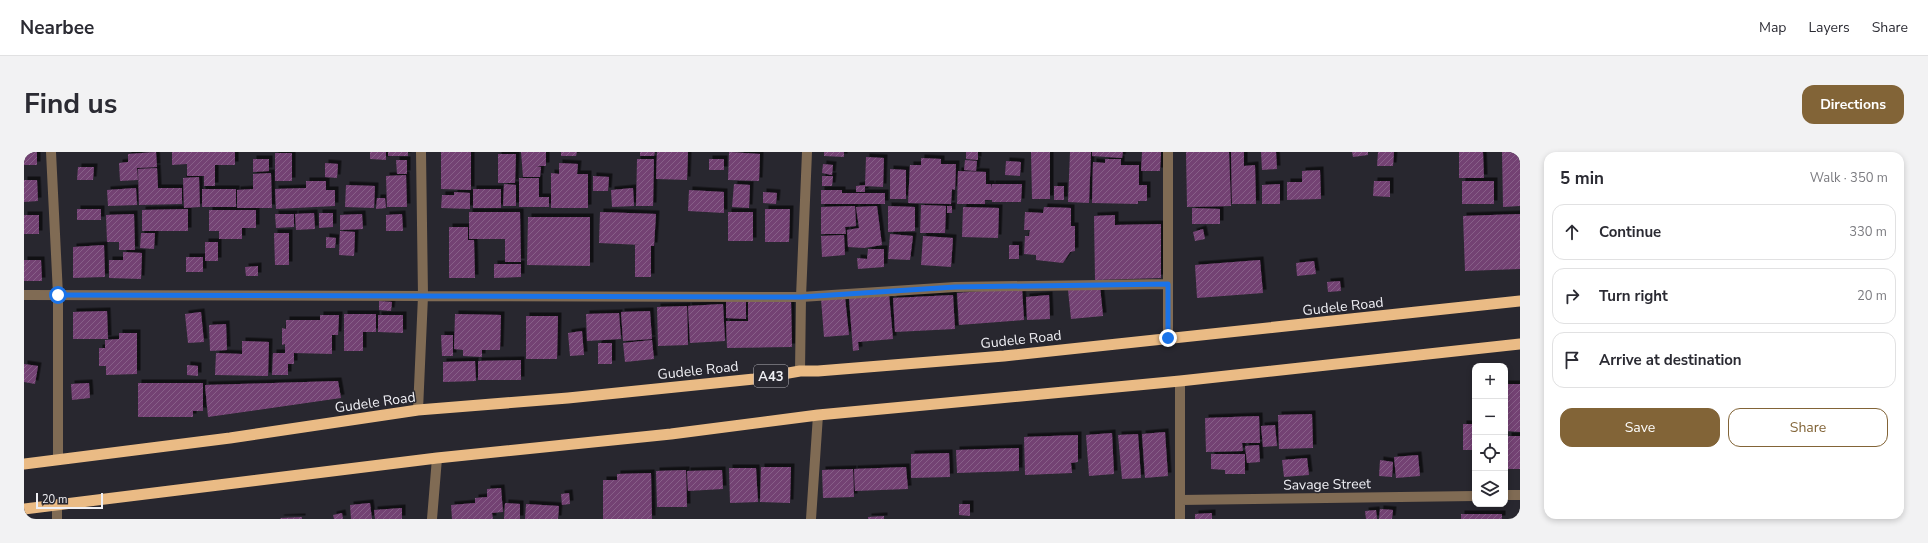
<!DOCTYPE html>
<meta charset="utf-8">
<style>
body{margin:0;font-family:"Nunito Sans",sans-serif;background:#f2f2f3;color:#2b2b33}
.controls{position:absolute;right:12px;bottom:12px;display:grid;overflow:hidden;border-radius:8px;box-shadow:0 2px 6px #0003}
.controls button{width:36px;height:36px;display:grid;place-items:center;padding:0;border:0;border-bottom:1px solid #e1e1e2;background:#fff;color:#2b2b33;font:20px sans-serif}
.scale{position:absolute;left:12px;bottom:10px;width:67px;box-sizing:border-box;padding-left:4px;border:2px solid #efeff4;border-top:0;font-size:11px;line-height:14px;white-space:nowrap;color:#efeff4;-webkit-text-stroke:3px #28272f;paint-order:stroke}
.stop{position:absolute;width:12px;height:12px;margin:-9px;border:3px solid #1a73e8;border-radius:50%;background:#fff}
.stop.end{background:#1a73e8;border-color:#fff;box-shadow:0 1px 4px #0008}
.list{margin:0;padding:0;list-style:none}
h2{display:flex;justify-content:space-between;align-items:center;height:52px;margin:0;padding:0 16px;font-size:17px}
h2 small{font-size:13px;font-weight:400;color:#7c7c81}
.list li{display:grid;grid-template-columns:26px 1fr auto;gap:12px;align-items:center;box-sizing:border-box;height:56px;margin:0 8px 8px;padding:0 8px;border:1px solid #e1e1e2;border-radius:12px}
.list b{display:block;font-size:15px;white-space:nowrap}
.list em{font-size:13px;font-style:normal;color:#7c7c81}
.actions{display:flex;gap:8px;padding:12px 16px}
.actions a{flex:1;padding:9px 0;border:1px solid #826437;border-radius:12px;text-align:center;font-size:14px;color:#826437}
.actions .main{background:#826437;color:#fff}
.icon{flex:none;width:22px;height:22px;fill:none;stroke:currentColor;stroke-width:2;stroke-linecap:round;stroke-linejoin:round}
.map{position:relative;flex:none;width:1496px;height:367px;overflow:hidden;border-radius:12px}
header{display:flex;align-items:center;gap:24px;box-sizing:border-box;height:56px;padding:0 20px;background:#fff;border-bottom:1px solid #e1e1e2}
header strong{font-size:19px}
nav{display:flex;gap:22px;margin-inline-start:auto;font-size:14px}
.intro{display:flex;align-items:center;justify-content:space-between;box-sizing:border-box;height:96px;padding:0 24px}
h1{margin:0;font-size:28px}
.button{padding:10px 18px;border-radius:12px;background:#826437;color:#fff;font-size:14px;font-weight:700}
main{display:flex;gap:24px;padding:0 24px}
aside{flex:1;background:#fff;border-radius:12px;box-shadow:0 2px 6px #0003}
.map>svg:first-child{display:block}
</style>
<header>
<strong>Nearbee</strong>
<nav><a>Map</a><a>Layers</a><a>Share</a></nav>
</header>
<div class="intro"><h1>Find us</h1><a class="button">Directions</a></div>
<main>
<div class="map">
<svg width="1496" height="367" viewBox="0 0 1496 367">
<defs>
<pattern id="building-hatch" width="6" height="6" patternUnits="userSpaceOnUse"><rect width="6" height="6" fill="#734373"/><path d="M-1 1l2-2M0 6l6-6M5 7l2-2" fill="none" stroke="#875e88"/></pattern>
<filter id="shadow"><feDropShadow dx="3.5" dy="-3.5" stdDeviation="0" flood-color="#0009"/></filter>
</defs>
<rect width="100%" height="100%" fill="#28272f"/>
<path fill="url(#building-hatch)" filter="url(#shadow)" d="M0 0H13V13H0Z
M132 0 133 15 113 16 114 28 96 29 95 11 104 10V2Z
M148 0H211V13H191V34H180V24H163V12L148 13Z
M346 0H362V8L346 7Z
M364 0H384V4H364Z
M417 0H447V38L417 37Z
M497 0H522V14H512L517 15 516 25H499Z
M537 0H553L552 4H537Z
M616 0H631L630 4H616Z
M633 0H664L663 28 632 27Z
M705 0 736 2 735 29 704 28Z
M800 0H820V5L800 4Z
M942 0H954V8L942 7Z
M1007 0H1026V47H1008Z
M1046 0H1067L1065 51 1044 50Z
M1068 0H1099L1098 6 1068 4Z
M1118 0H1137L1136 19H1117Z
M1162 0H1205L1207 54 1163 55Z
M1207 0H1220V14L1231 13 1232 52H1208Z
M1237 0H1252L1253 17 1238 18Z
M1328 0H1344V3L1329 5Z
M1354 0H1370L1369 14H1353Z
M1435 0H1459L1460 26H1435Z
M1478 0H1496V54L1479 55Z
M251 1H268V29H251Z
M474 2H492L491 31H474Z
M842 5 860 6 859 35 841 34Z
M897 6 917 7V12H932L931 38 928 37 927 52 884 51 886 13H897Z
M229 7H245V19L229 20Z
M613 7H630L629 54H612Z
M685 7H700V18H685Z
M1081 7H1097V13H1115V33H1123V49H1114V52L1068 51 1069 10 1081 11Z
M372 8H383V22H373Z
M941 8 953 9 952 19 940 18Z
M982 9 997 10 996 24 981 23Z
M301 11 314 12 313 26 301 25Z
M535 11 554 12 553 22H564V56H527V21L535 22Z
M799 12 809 13 808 23 798 21Z
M54 15H70L69 28H53Z
M133 16 134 36H158V52L115 53 114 17Z
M866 17 882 18V47H866Z
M1296 18 1297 47 1263 48V30H1278V19Z
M934 19 962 20V32H967V37L968 32H998L997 50H968V48H961V52H933Z
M247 21 248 56H213V38L229 37V22Z
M382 23 383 55H363L362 24Z
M569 24 585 25 584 39H569Z
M798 24H809L808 34H798Z
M175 25 176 55 160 56 159 26Z
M495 26H515V45H525V55H495Z
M0 28H13L14 49 0 50Z
M282 29H302V38H311V54L252 57 251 37 282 36Z
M1350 29H1366V45L1349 44Z
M1438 29H1470V52H1438Z
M480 32 492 33V54H479Z
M710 32 726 33 725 56 708 55Z
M1256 32V52H1238V33Z
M322 33 351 34 350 56 321 55Z
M841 33V40H832V34Z
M1030 34H1040V48H1030Z
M112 36 113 53 84 54 83 38Z
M609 36 610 54 588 55 587 38Z
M178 37H212V55H178Z
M449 37H477V56H449Z
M665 38 700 40V61L664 59Z
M797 38H818V41H861V52H797Z
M430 40 446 41V57L417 56 418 43H430Z
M739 40 753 41 752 52 739 51Z
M353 46H361L362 56 352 57Z
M897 53 922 54 921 81H896Z
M831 54 832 74 821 75 822 82H797V55Z
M853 54 858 93 840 96 824 95 823 78 835 76 832 55Z
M864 54 891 55V79L864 80Z
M923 54H928V61H923Z
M939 55 975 56 974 86 938 85Z
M1020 55 1047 56V74H1051V99L1046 100 1039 111 1012 108V103L1000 102 1001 84H1005L1006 78H1000L1001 60 1019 61Z
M1168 56 1196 57V72H1168Z
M53 57H77V68H53Z
M164 57V79H118V58Z
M741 57H766L765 90H741Z
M185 58H232V76H218V87H195V79H185Z
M445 60H496L497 110H481V87H445Z
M576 60 632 62 630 94H627V125H611V93H617L575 91Z
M704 60H729V89H704Z
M290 61 291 77 272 78 271 62Z
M295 61H309V75L295 76Z
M110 62 111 98H95V90H83L82 63Z
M251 62H270V75L252 76Z
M338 62 339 77 316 78V63Z
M378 62 379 79H362V63Z
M1496 62V117L1441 119 1439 64Z
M0 63H15V82H0Z
M1091 63V73L1137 72V126L1071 128 1070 64Z
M504 65H566V114L503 113Z
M425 75H444V88H450L451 126H425Z
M1179 77 1181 87 1171 89 1169 80Z
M316 79 331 80 330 104 315 103Z
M117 81H131L130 97 116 96Z
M250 81H265V113H251Z
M866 82 889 84 886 108 864 107Z
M820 83 821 103 798 105 797 84Z
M899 84 929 86 927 115 897 113Z
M302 85 312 86 311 96H302Z
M181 90H194V109H181Z
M80 93 81 125 49 126V95Z
M985 93H995V107H985Z
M844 97H860V115L834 117 833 106 843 107Z
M99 100 118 101 117 127 85 126V108H99Z
M162 105H179V120H162Z
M0 108H17L18 129H0Z
M1236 108 1239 141 1173 146 1171 113Z
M1290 109 1292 122 1273 124 1272 111Z
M470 112H497V125L470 126Z
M234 114V124H222L221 115Z
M1316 129 1317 139 1304 140 1303 130Z
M1076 134 1079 164 1047 167 1044 138Z
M998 136 1000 168 935 173 933 141Z
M865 142 869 187 834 190 835 198 829 199 825 146Z
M929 143 931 177 871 180 869 146Z
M1025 143 1026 167 1003 168 1002 145Z
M821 145 825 183 800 185 797 147Z
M355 149 368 150 367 159 355 158Z
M702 149H722V167L702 166Z
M724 149H767L768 195 703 196 702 169H724Z
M699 152 701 189 666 191 664 154Z
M663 154 664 193 634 194 633 155Z
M83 159 84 187H49V160Z
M626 159 628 187 599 189 597 160Z
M177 160 180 190 164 191 161 162Z
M595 161 597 187 563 189 562 162Z
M320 162H352V180H339V199H320Z
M431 162 477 163 476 198H458V205L439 204V198L430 197Z
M296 163H315L314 183H308V202L270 201V212H264V223H248L249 201H261V192L258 193V176L262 177V168H296Z
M354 163H379V181L354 180Z
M502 164H534L533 207H502Z
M202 172 203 198 186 199 185 173Z
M558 179 560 203 546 204 544 181Z
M95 181H113V222L82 223V214H75V196H81V188L95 187Z
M417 183H429V204H418Z
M628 188 630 207 601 210 599 191Z
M218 189 245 190 244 224 191 223 192 201 218 202Z
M574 191H588V212H574Z
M497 208V228H454V209Z
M451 209 452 229 419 230V210Z
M0 212 14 214 11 232 0 230Z
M163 213 174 214V224L163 223Z
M314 229 317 246 184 265 181 233Z
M65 231 66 246 48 248 47 232Z
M114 231H179V259H169V265H114Z
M1481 232H1496V280L1481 279Z
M1288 262 1289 296 1255 297 1254 263Z
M1235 264 1236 291H1218L1219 299 1182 300 1181 266Z
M1439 272H1451V298H1439Z
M1251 273 1253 294 1239 295 1237 274Z
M1141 280 1144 324 1121 326 1118 282Z
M1088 281 1090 322 1065 324 1062 283Z
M1114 282 1117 326 1098 327 1094 283Z
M1054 283V310L1047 311 1048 321 1001 323 1000 285Z
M1484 284H1496V317H1481V296H1484Z
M1235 293 1236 310 1223 311 1221 294Z
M995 296V319L933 321 932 298Z
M925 301 926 325 887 326V302Z
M1187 302H1221V322H1201V318L1187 317Z
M1394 303 1396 324 1372 326 1370 305Z
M1283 306 1285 323 1260 325 1258 308Z
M1356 308 1369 310 1368 325 1355 324Z
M737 315H767L766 351 736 350Z
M882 315 884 337 831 339 830 317Z
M705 316H732L734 350 706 351Z
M829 317 830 345 799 346 798 318Z
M662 318 663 355H633L632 319Z
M698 318 699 337 664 339 663 319Z
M627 321 628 367H579V328H593V322Z
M477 336 479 360 468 361 469 367H428L427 353 451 351V346L463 345V337Z
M545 341 546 352 538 353 537 342Z
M346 351 348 367H327L326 353Z
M481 351 496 352V367H480Z
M502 352 535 354 534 367H501Z
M935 352H946V364L935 363Z
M378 356V367H351L350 358Z
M1356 357 1369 358 1368 367H1355Z
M1352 358 1353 367H1342L1341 359Z
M318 361 319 367H310L309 363Z
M1188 361V367H1171V362Z
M1437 362H1478V367H1437Z
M860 364V367H844V365Z
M278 365V367H257L256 366Z"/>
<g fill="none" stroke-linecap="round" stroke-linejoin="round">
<path stroke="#806b54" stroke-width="10" d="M27 0 34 143V307
M1144 0V186
M0 143 777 145 931 135 1144 132
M776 219 777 145 783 0
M394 258 399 144 397 0
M1481 343H1496
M1156 348 1451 344
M33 367V352
M408 367 413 306
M787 367 794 263
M1156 367V229"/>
<path stroke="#eabb85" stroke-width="11" d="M0 312 206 286 394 258 544 246 730 227 776 219H794L980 204 1496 149
M0 357 413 306 647 282 794 263 1156 229 1496 192"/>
</g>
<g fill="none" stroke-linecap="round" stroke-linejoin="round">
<path stroke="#1a73e8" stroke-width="5" d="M34 143 777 145 931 135 1144 132V186"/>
</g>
<g text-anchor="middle" stroke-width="3" stroke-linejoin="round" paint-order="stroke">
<rect fill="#28272f" stroke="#b3b3b9" stroke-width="1" x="730" y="213" width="34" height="22" rx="3"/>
<g font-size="13" font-weight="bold" fill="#efeff4">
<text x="747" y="229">A43</text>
</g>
<g font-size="14" fill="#efeff4" stroke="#28272f">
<text transform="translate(1319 154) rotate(-6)" y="5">Gudele Road</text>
<text transform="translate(997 187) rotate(-6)" y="5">Gudele Road</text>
<text transform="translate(674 218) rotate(-6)" y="5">Gudele Road</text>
<text transform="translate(351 250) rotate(-8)" y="5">Gudele Road</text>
<text transform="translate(1303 332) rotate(-1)" y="5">Savage Street</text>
</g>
</g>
</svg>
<div class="controls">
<button>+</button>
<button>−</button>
<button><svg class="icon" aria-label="locate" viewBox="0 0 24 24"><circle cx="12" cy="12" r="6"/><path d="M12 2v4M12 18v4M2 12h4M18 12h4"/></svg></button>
<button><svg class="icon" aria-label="layers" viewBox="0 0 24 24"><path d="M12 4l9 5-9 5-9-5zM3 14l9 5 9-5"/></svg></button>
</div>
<div class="scale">20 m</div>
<div class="stop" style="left:34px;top:143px"></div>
<div class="stop end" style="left:1144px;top:186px"></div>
</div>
<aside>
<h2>5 min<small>Walk · 350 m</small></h2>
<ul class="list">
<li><svg class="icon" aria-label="ahead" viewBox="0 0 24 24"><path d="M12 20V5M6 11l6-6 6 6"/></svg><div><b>Continue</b></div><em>330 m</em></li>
<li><svg class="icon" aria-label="right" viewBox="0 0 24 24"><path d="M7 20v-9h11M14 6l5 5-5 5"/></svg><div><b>Turn right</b></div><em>20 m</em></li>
<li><svg class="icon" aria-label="arrive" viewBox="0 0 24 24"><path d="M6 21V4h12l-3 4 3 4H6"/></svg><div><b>Arrive at destination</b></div></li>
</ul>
<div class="actions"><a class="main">Save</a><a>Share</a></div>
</aside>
</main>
